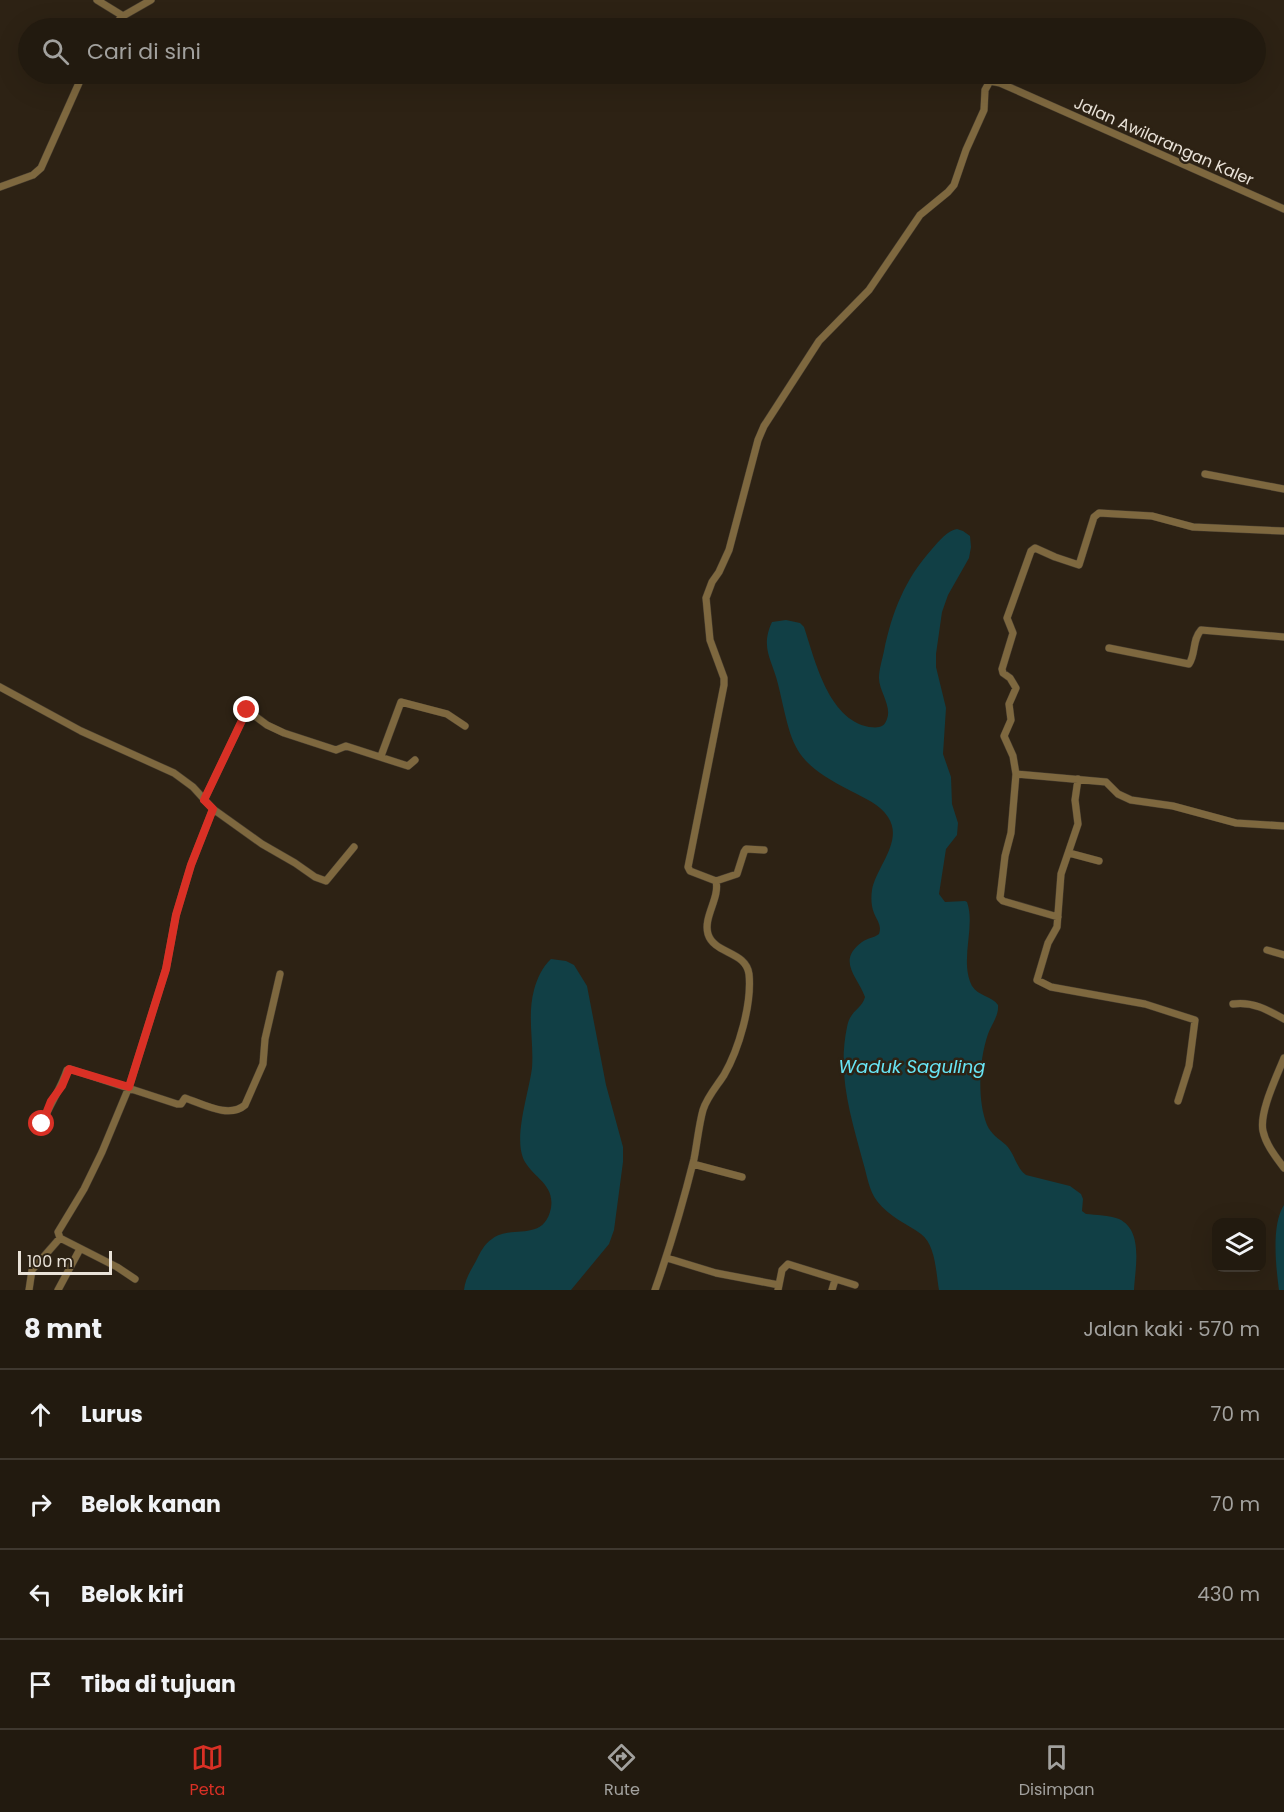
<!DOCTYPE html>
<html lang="id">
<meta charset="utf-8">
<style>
body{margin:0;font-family:Poppins,sans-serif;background:#2a2318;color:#f1f3f6}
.controls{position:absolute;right:18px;bottom:18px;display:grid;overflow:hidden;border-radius:12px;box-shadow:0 6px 24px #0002}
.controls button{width:54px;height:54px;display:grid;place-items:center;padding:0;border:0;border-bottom:2px solid #3f382f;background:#221a0f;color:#f1f3f6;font:30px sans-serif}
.scale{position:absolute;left:18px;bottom:15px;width:94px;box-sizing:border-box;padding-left:6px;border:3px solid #e9e2d8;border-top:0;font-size:16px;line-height:21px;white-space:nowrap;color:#e9e2d8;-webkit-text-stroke:4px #2d2214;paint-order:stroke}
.stop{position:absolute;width:18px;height:18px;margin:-14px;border:4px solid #d93025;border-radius:50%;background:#fff}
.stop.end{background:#d93025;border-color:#fff;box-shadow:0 2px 6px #0008}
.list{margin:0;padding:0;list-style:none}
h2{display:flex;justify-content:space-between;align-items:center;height:78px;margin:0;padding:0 24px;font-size:26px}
h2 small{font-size:20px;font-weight:400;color:#a2a19e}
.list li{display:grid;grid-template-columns:39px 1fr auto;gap:18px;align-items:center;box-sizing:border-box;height:90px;padding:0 24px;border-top:2px solid #3f382f}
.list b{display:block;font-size:22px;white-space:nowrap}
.list em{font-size:20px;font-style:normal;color:#a2a19e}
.icon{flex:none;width:33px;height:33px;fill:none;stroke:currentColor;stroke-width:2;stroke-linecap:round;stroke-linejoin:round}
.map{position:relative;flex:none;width:1284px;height:1290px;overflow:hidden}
.search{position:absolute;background:#221a0f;box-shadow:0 6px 24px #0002;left:18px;right:18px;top:18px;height:66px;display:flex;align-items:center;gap:15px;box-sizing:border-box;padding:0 21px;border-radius:33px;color:#a2a19e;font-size:22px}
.sheet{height:438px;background:#221a0f}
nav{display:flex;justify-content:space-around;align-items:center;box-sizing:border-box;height:84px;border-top:2px solid #3f382f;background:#221a0f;font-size:16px;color:#a2a19e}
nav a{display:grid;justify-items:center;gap:3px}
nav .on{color:#d93025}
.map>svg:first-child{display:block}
</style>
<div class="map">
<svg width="1284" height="1290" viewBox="0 0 1284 1290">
<rect width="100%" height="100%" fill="#2d2214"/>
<path fill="#113f45" d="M957 529 963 531 970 536 971 547 969 558 948 595 942 612 936 654V667L946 708 943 754 951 777 952 804 958 823 957 835 946 849 939 894 945 902 965 901 967 902C976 927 959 960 972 986 978 996 992 996 998 1005 999 1016 991 1025 988 1034 979 1060 977 1100 987 1125 991 1134 999 1139 1006 1145 1015 1154 1016 1168 1026 1175L1070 1186 1081 1194 1083 1199 1082 1211 1086 1214C1096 1215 1109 1215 1119 1219 1144 1231 1135 1268 1134 1290H939C936 1274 936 1245 921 1234 906 1223 889 1217 877 1201 869 1191 867 1175 863 1162 851 1117 837 1075 847 1027 850 1010 862 1009 865 997 858 977 836 961 862 942 867 938 874 938 879 934 882 925 877 921 874 913 871 906 871 897 872 890 876 867 904 841 888 817 880 804 864 798 851 791 790 760 793 746 778 684 772 659 760 648 772 622L786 620 800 623 804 627C815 660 828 719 869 727 878 728 884 728 887 719 892 706 879 691 879 678 879 670 882 660 884 651 892 612 905 579 932 549 939 541 947 531 957 529Z
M551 959 566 961 574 965 587 986 606 1085 623 1147V1162L614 1230 609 1244 571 1290H464C465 1279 471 1270 476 1261 480 1253 484 1244 492 1239 511 1224 544 1243 551 1208 555 1183 531 1177 523 1158 514 1135 529 1092 532 1068 534 1042 527 1016 534 990 537 979 542 967 551 959Z
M1284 1205V1290H1279C1276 1267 1271 1225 1284 1205Z"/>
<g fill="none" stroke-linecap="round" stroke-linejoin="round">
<defs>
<path id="street" d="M97 0 123 16
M111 28 123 16 151 0
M0 187 33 175 41 168 83 74
M1205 474 1284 489
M1109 648 1189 664C1196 654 1192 640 1201 630L1284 637
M0 687 81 731 174 773 193 787 213 809 191 865 176 915 166 969 129 1087 102 1152 84 1189 58 1232 60 1238 117 1267 135 1279
M381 756 401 702 447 714 465 726
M1016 774 1013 756 1004 736 1011 720 1009 704 1016 688 1010 678 1003 673 1002 669 1013 633 1007 618 1031 551 1035 548 1055 557 1079 565 1094 517 1099 513 1152 516 1193 527 1284 531
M1078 779 1075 800 1078 824 1061 874 1057 927 1048 943 1037 980 1051 987 1145 1004 1195 1020 1189 1066 1178 1101
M204 800 247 710 267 725 284 733 336 750 346 746 408 766 415 760
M213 809 262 844 295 863 315 877 326 881 354 847
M1069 853 1099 861
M716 881 737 874 744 852 746 849 764 850
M1058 917 1003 901 1000 898 1005 856 1011 833 1016 774 1106 782 1118 794 1131 800 1173 806 1236 823 1284 826
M1267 950 1284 955
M1233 1004C1252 1001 1268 1010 1284 1019
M1284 1058C1277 1076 1259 1112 1263 1131 1266 1145 1276 1157 1284 1168
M42 1124C49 1105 61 1089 67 1070L70 1069 177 1104H181L185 1098C203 1104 229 1119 245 1105L263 1064 265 1039 280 974
M693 1164 742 1177
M667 1258 716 1273 779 1285
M29 1290 32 1270 60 1238
M58 1290 80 1249
M655 1290C670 1247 683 1203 694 1159 697 1144 699 1124 703 1110 707 1097 717 1086 724 1075 739 1049 752 1004 749 974 746 951 714 954 708 934 703 917 720 898 716 881L690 871 688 867 724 685V678L710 640 706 598 712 582 719 572 729 550 758 440 764 426 819 341 869 290 920 215 948 192 954 185 966 150 984 110 985 90 990 81 1000 83 1284 209
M778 1290 782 1270 788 1264 855 1285
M832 1290 835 1280"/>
</defs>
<use href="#street" stroke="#473d2f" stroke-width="8"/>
<use href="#street" stroke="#7e683f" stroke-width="7"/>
</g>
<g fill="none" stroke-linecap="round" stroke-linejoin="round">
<path stroke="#d93025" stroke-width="8" d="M42 1124 51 1101 62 1086 69 1069 129 1087 166 969 176 915 191 865 213 809 204 800 247 710"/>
</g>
<g text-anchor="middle" stroke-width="5" stroke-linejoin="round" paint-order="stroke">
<g font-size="16" fill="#e9e2d8" stroke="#2d2214">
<text transform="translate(1164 141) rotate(24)" y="6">Jalan Awilarangan Kaler</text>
</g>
<g font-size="18" font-style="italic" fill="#68e5f5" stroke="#2d2214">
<text x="912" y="1073">Waduk Saguling</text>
</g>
</g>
</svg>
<div class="controls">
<button><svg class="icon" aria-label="layers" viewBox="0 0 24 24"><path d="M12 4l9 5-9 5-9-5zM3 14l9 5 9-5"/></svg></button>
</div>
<div class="scale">100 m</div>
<div class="stop" style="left:42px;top:1124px"></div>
<div class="stop end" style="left:247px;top:710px"></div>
<div class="search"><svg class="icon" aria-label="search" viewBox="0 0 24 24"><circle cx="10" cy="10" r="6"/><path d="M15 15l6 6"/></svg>Cari di sini</div>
</div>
<section class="sheet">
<h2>8 mnt<small>Jalan kaki · 570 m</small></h2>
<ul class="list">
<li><svg class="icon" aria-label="ahead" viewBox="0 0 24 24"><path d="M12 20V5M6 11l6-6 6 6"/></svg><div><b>Lurus</b></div><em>70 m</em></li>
<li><svg class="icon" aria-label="right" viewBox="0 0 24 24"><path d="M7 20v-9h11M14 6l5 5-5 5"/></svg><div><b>Belok kanan</b></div><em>70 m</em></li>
<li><svg class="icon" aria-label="left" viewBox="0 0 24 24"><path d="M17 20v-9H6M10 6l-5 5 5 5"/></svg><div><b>Belok kiri</b></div><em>430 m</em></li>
<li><svg class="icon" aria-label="arrive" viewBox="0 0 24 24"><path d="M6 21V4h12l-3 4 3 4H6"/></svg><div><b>Tiba di tujuan</b></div></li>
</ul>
</section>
<nav>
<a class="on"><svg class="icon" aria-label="map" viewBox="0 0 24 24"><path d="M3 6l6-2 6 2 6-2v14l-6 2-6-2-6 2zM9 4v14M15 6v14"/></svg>Peta</a>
<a><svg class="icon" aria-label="directions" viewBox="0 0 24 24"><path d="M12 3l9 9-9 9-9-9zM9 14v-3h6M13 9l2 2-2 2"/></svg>Rute</a>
<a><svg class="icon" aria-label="saved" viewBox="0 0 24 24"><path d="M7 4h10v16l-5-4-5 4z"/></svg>Disimpan</a>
</nav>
